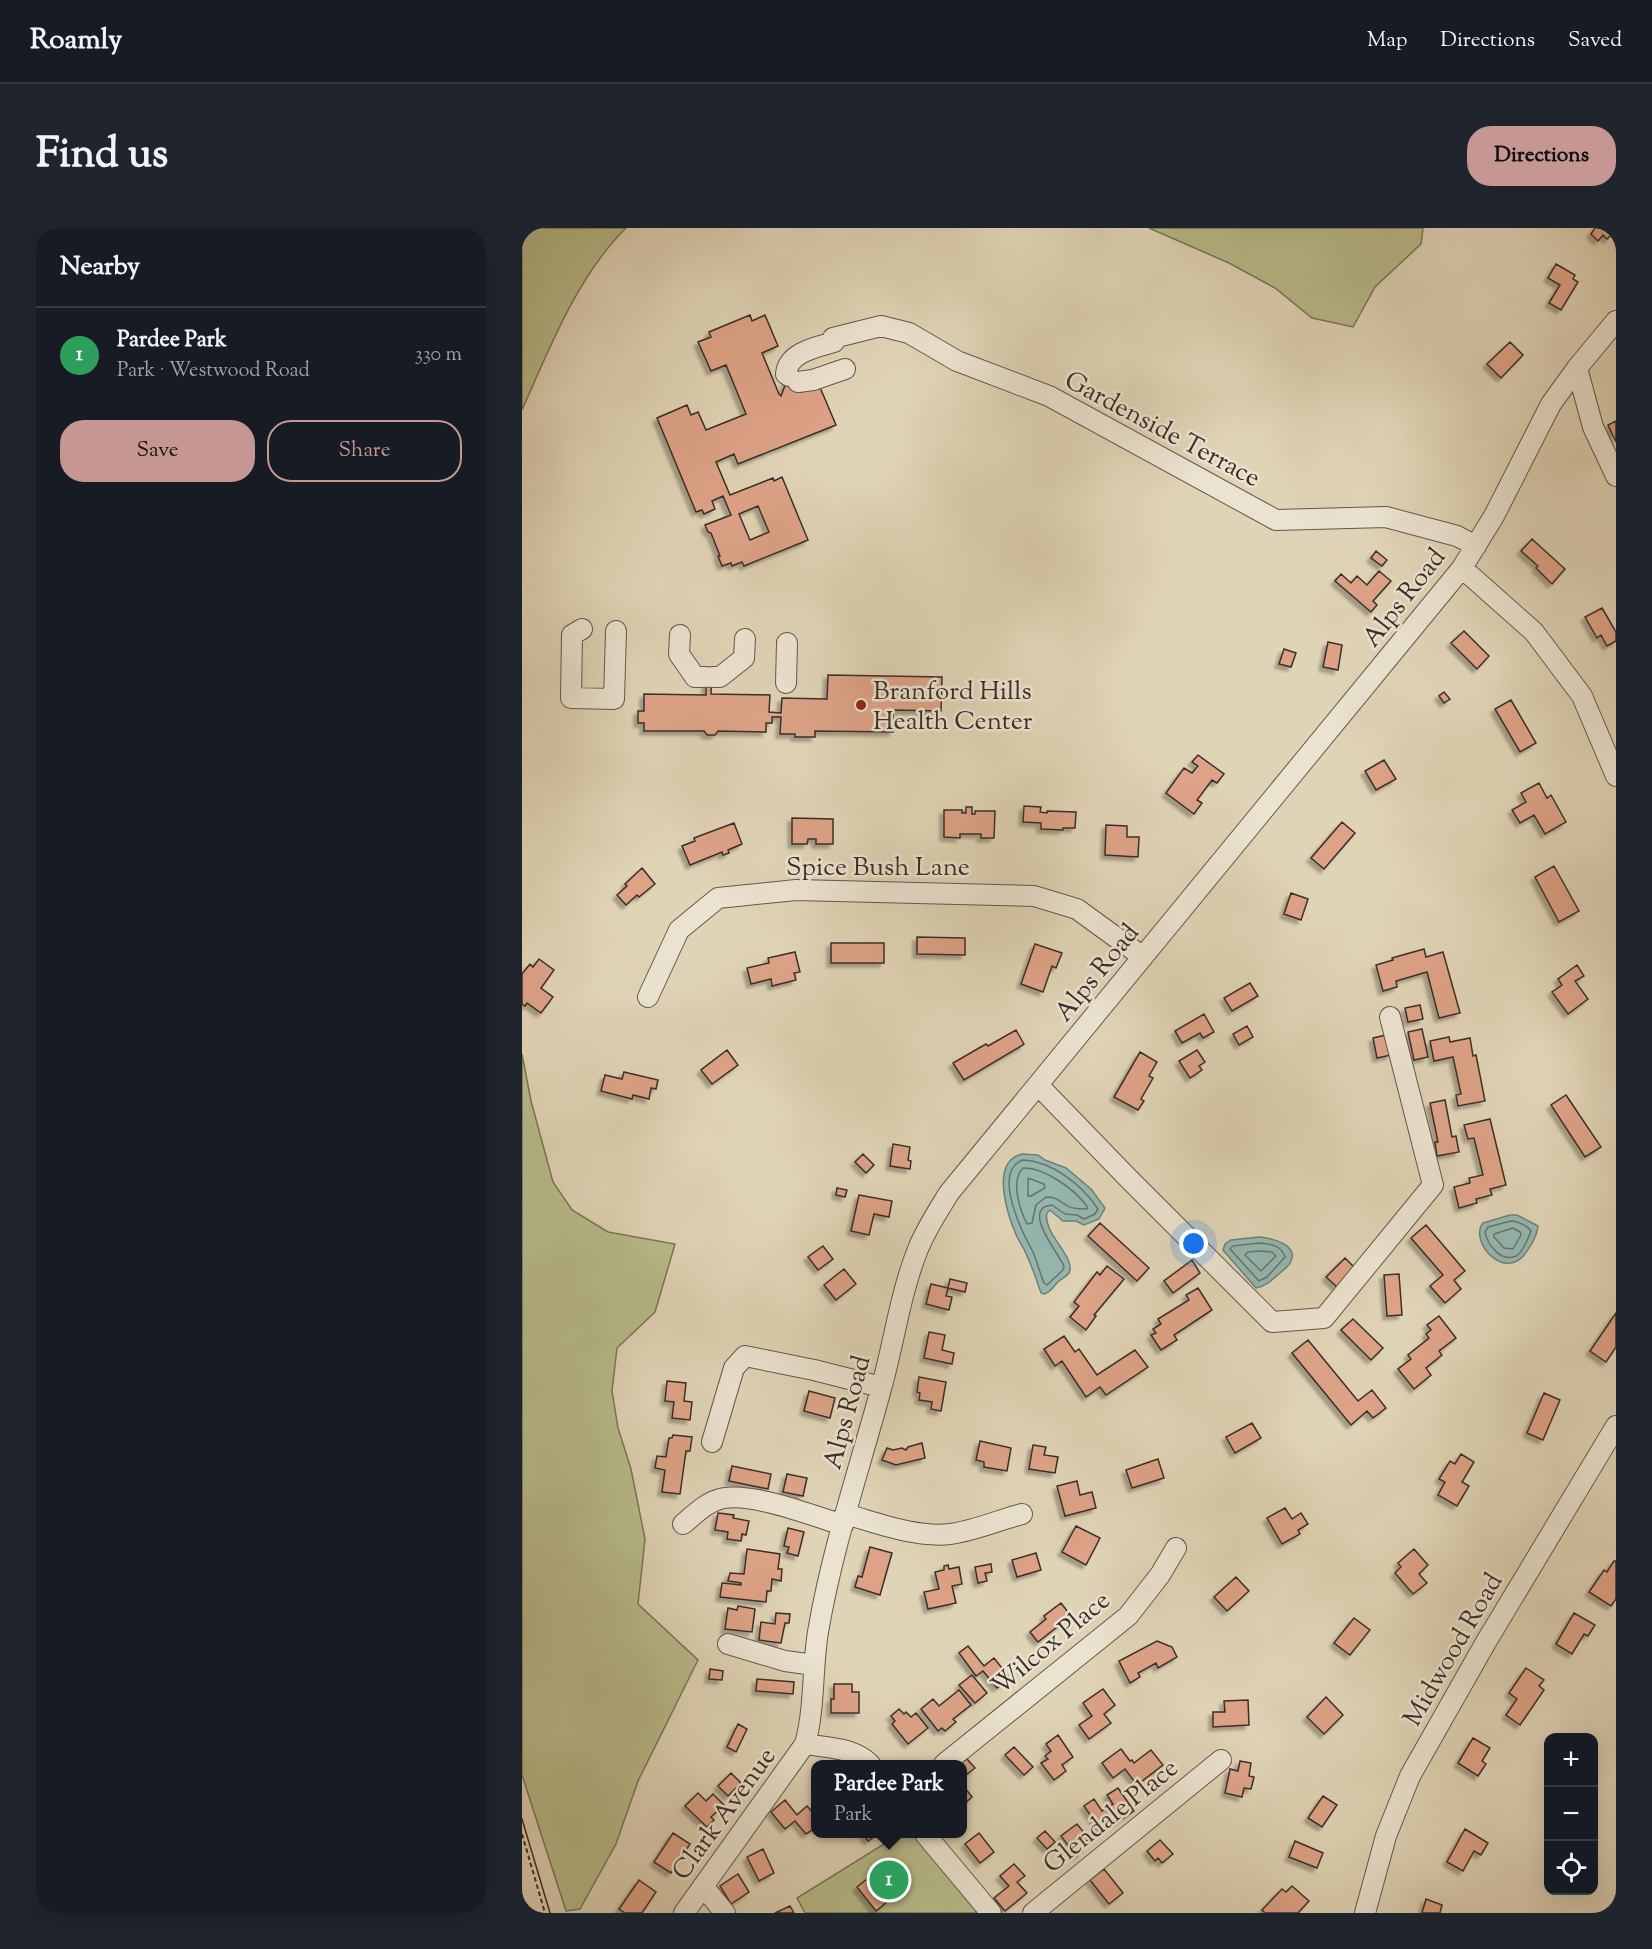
<!DOCTYPE html>
<meta charset="utf-8">
<style>
body{margin:0;font-family:"Sorts Mill Goudy",serif;background:#20242c;color:#f1f3f6}
.controls{position:absolute;right:18px;bottom:18px;display:grid;overflow:hidden;border-radius:12px;box-shadow:0 6px 24px #0002}
.controls button{width:54px;height:54px;display:grid;place-items:center;padding:0;border:0;border-bottom:2px solid #363941;background:#171b24;color:#f1f3f6;font:30px sans-serif}
.you{position:absolute;left:672px;top:1016px;width:21px;height:21px;margin:-15px;border:4px solid #fff;border-radius:50%;background:#1a73e8;box-shadow:0 0 0 9px #1a73e833}
.badge{display:grid;place-items:center;width:39px;height:39px;border-radius:50%;background:#c59692;color:#fff;font-size:20px;font-weight:700}
.pin{position:absolute;translate:-50% -50%;border:3px solid #fff;box-shadow:0 2px 6px #0006}
.popup{position:absolute;left:289px;top:1532px;width:156px;height:78px;box-sizing:border-box;display:grid;place-content:center;border-radius:12px;background:#171b24;filter:drop-shadow(0 2px 4px #0005);font-size:20px;white-space:nowrap;color:#9ea1a6}
.popup b{font-size:22px;color:#f1f3f6}
.popup::after{content:'';position:absolute;left:50%;top:100%;margin-left:-12px;border:12px solid transparent;border-top-color:#171b24}
.list{margin:0;padding:0;list-style:none}
h2{display:flex;justify-content:space-between;align-items:center;height:78px;margin:0;padding:0 24px;font-size:26px}
h2 small{font-size:20px;font-weight:400;color:#9ea1a6}
.list li{display:grid;grid-template-columns:39px 1fr auto;gap:18px;align-items:center;box-sizing:border-box;height:96px;padding:0 24px;border-top:2px solid #363941}
.list b{display:block;font-size:22px;white-space:nowrap}
.list p{margin:0;font-size:20px;white-space:nowrap;color:#9ea1a6}
.list em{font-size:20px;font-style:normal;color:#9ea1a6}
.actions{display:flex;gap:12px;padding:18px 24px}
.actions a{flex:1;padding:14px 0;border:2px solid #c59692;border-radius:24px;text-align:center;font-size:21px;color:#c59692}
.actions .main{background:#c59692;color:#111}
.icon{flex:none;width:33px;height:33px;fill:none;stroke:currentColor;stroke-width:2;stroke-linecap:round;stroke-linejoin:round}
.map{position:relative;flex:none;width:1094px;height:1685px;overflow:hidden;border-radius:24px}
header{display:flex;align-items:center;gap:36px;box-sizing:border-box;height:84px;padding:0 30px;background:#171b24;border-bottom:2px solid #363941}
header strong{font-size:28px}
nav{display:flex;gap:33px;margin-inline-start:auto;font-size:21px}
.intro{display:flex;align-items:center;justify-content:space-between;box-sizing:border-box;height:144px;padding:0 36px}
h1{margin:0;font-size:42px}
.button{padding:15px 27px;border-radius:24px;background:#c59692;color:#111;font-size:21px;font-weight:700}
main{display:flex;gap:36px;padding:0 36px}
aside{flex:1;background:#171b24;border-radius:24px;box-shadow:0 6px 24px #0002}
.map>svg:first-child{display:block}
</style>
<header>
<strong>Roamly</strong>
<nav><a>Map</a><a>Directions</a><a>Saved</a></nav>
</header>
<div class="intro"><h1>Find us</h1><a class="button">Directions</a></div>
<main>
<aside>
<h2>Nearby<small></small></h2>
<ul class="list">
<li><span class="badge" style="background:#2e9e5b">1</span><div><b>Pardee Park</b><p>Park · Westwood Road</p></div><em>330 m</em></li>
</ul>
<div class="actions"><a class="main">Save</a><a>Share</a></div>
</aside>
<div class="map">
<svg width="1094" height="1685" viewBox="0 0 1094 1685">
<defs>
<filter id="shadow"><feDropShadow dx="-4" dy="4" stdDeviation="1.5" flood-color="#0004"/></filter>
</defs>
<rect width="100%" height="100%" fill="#e0d4b6"/>
<filter id="stains"><feTurbulence type="fractalNoise" baseFrequency=".00333" numOctaves="4"/><feColorMatrix values="0 0 0 0 .2 0 0 0 0 .09 0 0 0 0 .02 0 0 0 .5 -.17"/></filter>
<radialGradient id="worn" r=".72"><stop offset=".6" stop-color="#630" stop-opacity="0"/><stop offset="1" stop-color="#630" stop-opacity=".3"/></radialGradient>
<path fill="#b8bb8a" stroke="#7a745a" stroke-width="1.5" d="M0 0H104C56 47 27 121 0 182Z
M627 0H901L899 16 853 59 831 99 790 90 753 60 707 35Z
M0 826 9 873 31 954 50 982 86 1004 153 1016 133 1084 95 1120 90 1163 96 1200 109 1241 123 1311 116 1376 176 1432 116 1553 94 1616 58 1681 44 1683 0 1547Z
M378 1606H393L458 1685H283L275 1670Z"/>
<path fill="#94b8b0" stroke="#70807a" stroke-width="1.5" d="M500 926 516 927 523 932 544 940 569 961 583 980 577 991 562 997 554 993H541L528 982 525 985C520 1005 555 1030 547 1045 545 1048 539 1051 536 1054 531 1059 529 1064 522 1066L519 1065C515 1053 511 1041 506 1030 503 1022 499 1016 495 1009 486 988 467 934 500 926Z
M988 987H995L1016 998C1015 1007 1012 1013 1007 1020 985 1059 946 1013 961 995Z
M737 1009C749 1010 779 1017 768 1035 766 1039 761 1042 758 1045 750 1052 744 1058 734 1060L701 1022 703 1016 709 1012Z"/>
<g fill="none" stroke-linecap="round" stroke-linejoin="round">
<path stroke="#68726c" stroke-width="1.5" d="M501 932C530 933 560 957 576 981L573 986 562 991 555 987 543 986 530 977C498 980 537 1026 542 1038L541 1042 525 1057 522 1055C518 1045 515 1034 511 1024 501 1006 469 943 501 932Z
M501 940C522 939 552 961 565 978V981C559 981 549 981 544 977 536 972 534 969 524 969L514 977 510 995 505 996C498 982 488 953 501 940Z
M506 950 522 956 523 960 509 968H506Z
M989 993C995 993 1006 998 1009 1003 1006 1010 1001 1025 994 1028 979 1035 965 1016 963 1004L966 999Z
M991 1000 998 1004 999 1007 991 1021 982 1020 972 1009V1006Z
M737 1015C749 1016 759 1017 763 1029L745 1049 737 1053 708 1021 711 1018Z
M738 1023 750 1024 754 1028 739 1043 723 1027 726 1024Z"/>
</g>
<path fill="#dea387" stroke="#3b2d29" stroke-width="1.5" fill-rule="evenodd" filter="url(#shadow)" d="M1073 0H1094V2L1085 11 1081 7 1076 13 1069 6Z
M1034 36 1053 47 1051 51 1056 54 1039 82 1027 75 1038 57 1026 50Z
M228 87 230 93 243 87 256 118 240 125 257 166 259 168 269 142 279 145 273 161 280 164 297 157 314 197 216 236 212 226 194 234 208 267 251 250 252 253 260 249 286 312 222 338 220 334 210 338 209 335 200 338 196 328H198L189 305 186 304 183 297 209 287 201 268 190 273 193 281 182 286 180 282 174 284 135 190 165 177 169 187 176 184 184 202 224 186 204 137 189 143 176 114 189 109 187 104ZM236 278 247 304 228 312 217 286Z
M988 114 1001 127 979 150 965 136Z
M1094 193V214L1086 197Z
M1010 311 1043 341 1030 356 1014 340 1016 338 999 323Z
M854 323 865 332 860 338 849 330Z
M857 343 869 353 851 373 855 377 849 384 813 353 819 346 829 355 835 348 845 357Z
M1080 380 1094 404V413L1085 418 1079 407 1075 410 1063 389Z
M942 403 967 428 955 441 929 415Z
M806 414 820 417 816 442 801 439Z
M762 421 774 425 769 439 757 436Z
M184 442H190L189 466 248 467 247 484 259 485 260 470 305 471 306 447 420 449 419 483 371 482V504L293 503V509H273V506H258L259 489H250V495H244V504L196 503 193 507H185L182 503H122V495H116V483H122V466L184 467Z
M922 464 928 471 922 475 917 468Z
M989 472 1014 515 998 524 973 481Z
M676 527 702 546 695 555 690 552 675 572 680 575 672 586 644 565 662 540 670 545 676 538 670 534Z
M862 532 874 551 854 562 843 543Z
M1017 555 1025 570 1029 567 1044 594 1023 606 1012 587 998 595 990 582 1004 574 999 565Z
M502 578 519 579 518 584 525 585V583L554 584 553 600H541V602L519 601V595L501 594Z
M444 579H450V586H453V583H473L472 610H459V606H438V610L422 609V582H440V585H444Z
M270 590 311 591V616H294V611H286L285 616H270Z
M820 594 833 605 802 641 789 630Z
M212 595 220 616 206 622 207 625 201 627 200 624 168 637 160 618 173 613 172 610Z
M584 597 605 598V609H617L616 629 583 627Z
M1032 638 1057 683 1037 694 1013 649Z
M120 640 133 656 117 669 115 667 104 677 95 667 105 658 103 656Z
M769 665 786 671 779 692 762 686Z
M395 709 443 710V727L395 726Z
M309 715H362V735H309Z
M513 716 540 725 534 740 530 738 521 764 499 756Z
M902 721 904 729 921 724 938 785 917 790 905 744 874 753 875 759 861 763 854 737 871 732 870 730Z
M273 724 278 744 272 745 274 752 250 758 249 751 229 756 225 740 247 735 246 730Z
M17 731 32 742 19 760 31 769 19 785 5 775 3 778 0 776V746L8 736 11 739Z
M1055 737 1062 748 1053 753 1066 771 1046 786 1030 764 1040 757 1036 751Z
M728 755 736 768 710 783 702 770Z
M898 777 901 791 886 794 883 780Z
M682 786 692 804 681 810 678 805 660 815 653 803Z
M725 798 731 809 717 817 711 806Z
M900 801 906 829 892 832 886 804Z
M494 802 502 816 501 817 442 852 431 835 464 816 466 818Z
M864 807 869 827 855 830 851 810Z
M927 809 928 814 948 810 951 828 954 827 963 873 936 878 934 867 939 866 931 829 912 833 908 813Z
M205 822 216 837 190 856 179 842Z
M675 822 683 834 677 838 680 842 668 850 657 833Z
M618 824 635 834 627 848 631 850 619 871 622 873 616 882 592 869Z
M102 844 136 852 134 861 129 860 127 871 111 867 110 871 79 863 83 847 100 851Z
M1044 867 1079 919 1063 929 1029 877Z
M923 872 930 909 934 908 937 924 915 928 913 914H916L908 875Z
M968 891 984 957 968 961 970 967 954 971 955 975 937 980 932 959 948 955 947 950 961 947 952 910 946 911 942 897Z
M371 916 388 919 386 932 389 933 388 941 368 938Z
M341 926 352 937 344 945 333 934Z
M315 960 325 962 323 969 314 967Z
M337 967 370 973 367 989 352 986 347 1007 329 1003Z
M578 995 627 1040 615 1053 566 1008Z
M904 997 943 1043 932 1052 939 1061 923 1075 908 1058 921 1047 889 1010Z
M301 1018 311 1031 296 1042 286 1029Z
M823 1030 833 1040 815 1059 804 1049Z
M670 1032 678 1045 651 1065 642 1053Z
M585 1038 602 1051 572 1087 574 1088 564 1102 548 1089 557 1078 552 1074 575 1044 578 1047Z
M322 1041 334 1056 314 1072 302 1057Z
M877 1046 880 1087 865 1088 862 1047Z
M428 1051 445 1055 443 1064 426 1060 424 1068 430 1069 427 1082 404 1076 409 1056 426 1060Z
M676 1060 690 1082 652 1107 655 1112 639 1122 629 1107 634 1105 631 1101 639 1096 636 1091 667 1072 664 1067Z
M1094 1085V1119L1084 1134 1068 1123Z
M917 1088 934 1110 917 1123 920 1127 904 1140 909 1147 892 1161 876 1141 889 1131 886 1127 907 1110 904 1106 909 1102 905 1097Z
M831 1091 861 1120 849 1132 819 1102Z
M407 1104 423 1107 420 1122 432 1125 430 1136 402 1130Z
M542 1108 553 1124 557 1121 575 1147 613 1122 626 1139 584 1167 578 1159 564 1169 540 1133 533 1138 522 1121Z
M786 1112 836 1173 850 1162 864 1180 851 1190 845 1183 829 1197 770 1125Z
M397 1149 424 1154 419 1183 409 1181 410 1174 397 1172 398 1165 395 1164Z
M145 1153 164 1155 162 1173 170 1174 168 1192 150 1190 152 1174 143 1173Z
M287 1163 313 1170 308 1190 282 1183Z
M1022 1165 1038 1172 1021 1212 1005 1205Z
M730 1195 739 1210 713 1225 704 1209Z
M151 1207 170 1209 168 1223H164L158 1266 140 1264 143 1242 133 1240 135 1228 144 1229 147 1210H150Z
M458 1213 489 1220 485 1243 462 1239V1234L454 1232Z
M400 1215 403 1230 374 1237 360 1232 365 1220 371 1222 380 1220 384 1222 386 1219Z
M511 1217 524 1219 522 1227 536 1229 533 1245 507 1241Z
M939 1226 952 1234 940 1254 947 1258 935 1278 916 1267 923 1254 917 1251 928 1233 933 1236Z
M636 1231 642 1250 610 1260 604 1242Z
M210 1238 249 1246 246 1261 207 1253Z
M265 1246 285 1250 281 1268 261 1264Z
M555 1253 558 1267 570 1264 574 1280 543 1288 535 1258Z
M763 1280 770 1291 779 1285 786 1296 776 1302 778 1306 760 1316 745 1290Z
M196 1285 212 1287 211 1290 227 1293 224 1307 220 1306 219 1313 205 1311 206 1304 193 1302Z
M554 1298 578 1310 564 1337 540 1324Z
M266 1300 282 1304 276 1328 265 1325 267 1319 262 1318Z
M348 1319 370 1325 358 1367 333 1359 336 1348 340 1349Z
M225 1321 258 1326 256 1341H260L259 1353 250 1351 249 1363H245L244 1374 198 1369 200 1355 219 1357V1355L206 1353 208 1345 222 1346Z
M892 1321 906 1337 897 1346 905 1355 891 1366 873 1345 879 1339 876 1335Z
M514 1325 519 1342 495 1349 490 1332Z
M1092 1333H1094V1371L1089 1378 1067 1364 1082 1342 1085 1344Z
M469 1336 470 1344 463 1345 465 1353 456 1355 453 1339Z
M426 1337 427 1341 437 1339 440 1356 430 1358 434 1375 406 1381 402 1364 417 1361 413 1344 422 1342V1338Z
M714 1349 727 1363 705 1383 692 1369Z
M539 1375 549 1388 516 1414 508 1404 524 1391 522 1388Z
M216 1378 233 1381 230 1404 203 1401 206 1380 215 1382Z
M254 1385 268 1386 267 1395H263L259 1415 237 1412 239 1394 253 1396Z
M1052 1385 1073 1397 1066 1408 1062 1406 1050 1426 1034 1416Z
M832 1390 848 1402 828 1427 812 1415Z
M635 1413 650 1419 655 1429 636 1440 634 1435 616 1445 618 1449 608 1455 597 1433Z
M446 1418 462 1438 472 1430 488 1450 475 1460 461 1443 454 1448 437 1425Z
M1004 1440 1022 1452 1017 1458 1022 1462 998 1497 984 1487 995 1471 987 1465Z
M188 1441 201 1443 200 1452 187 1451Z
M450 1447 465 1465 453 1475 437 1457Z
M235 1451 272 1454 271 1466 234 1463Z
M312 1456H330V1464H337V1485H309V1471H312Z
M581 1461 593 1477 582 1486 589 1495 567 1511 557 1497 570 1488 561 1475Z
M437 1462 449 1477 431 1491 434 1494 423 1503 420 1500 416 1503 399 1481 411 1471 417 1478Z
M804 1469 821 1487 802 1506 785 1489Z
M726 1472 727 1497 691 1499V1484H703L702 1473Z
M377 1481 382 1486 384 1484 389 1489 394 1485 406 1500 386 1516 370 1496 373 1493 369 1488Z
M216 1496 225 1501 214 1524 205 1519Z
M536 1507 551 1529 540 1537 544 1543 532 1552 519 1535 526 1531 523 1528 529 1523 524 1516Z
M951 1510 968 1520 960 1533 964 1536 956 1548 936 1535Z
M492 1519 511 1539 502 1547 483 1527Z
M599 1521 608 1533 610 1532 612 1535 629 1522 641 1537 615 1557 603 1541 591 1550 580 1535Z
M445 1531 453 1540 440 1550V1536H438Z
M718 1533 729 1535 727 1548 732 1549 729 1561 722 1560 720 1569 703 1565 708 1541 716 1543Z
M209 1545 219 1555 206 1568 196 1558Z
M443 1560 450 1569 440 1578V1562Z
M596 1560 612 1583 594 1595 591 1592 578 1601 562 1578 572 1571 580 1583 591 1576 585 1567Z
M176 1565 184 1573 191 1566 202 1577 189 1589 192 1592 185 1599 163 1578Z
M801 1568 815 1577 800 1599 786 1590Z
M263 1572 275 1587 285 1578 294 1588V1599L284 1606 273 1593 263 1601 249 1584Z
M555 1596 567 1611 561 1615 564 1618 558 1622 560 1624 554 1628 539 1608Z
M943 1601 966 1615 959 1627 952 1623 941 1643 925 1634Z
M523 1603 533 1614 525 1621 515 1610Z
M151 1605 168 1616 149 1645 132 1634Z
M457 1605 472 1624 458 1635 443 1616Z
M341 1606H356L346 1613Z
M638 1612 651 1626 640 1635 636 1630 633 1633 625 1623Z
M773 1613 801 1625 795 1640 767 1629Z
M241 1621 252 1645 237 1653 225 1629Z
M492 1636 503 1648 495 1654 505 1665 483 1683 472 1670 487 1658 478 1648Z
M582 1641 601 1665 587 1676 568 1652Z
M216 1646 227 1664 209 1676 198 1658Z
M345 1651 364 1675 354 1683 335 1659Z
M117 1652 134 1664 120 1685H103L97 1681Z
M770 1658 787 1673 776 1685H743L740 1682 760 1661 764 1664Z
M904 1671 920 1677 918 1685H900Z
M268 1678 272 1685H253Z"/>
<g fill="none" stroke-linecap="round" stroke-linejoin="round">
<defs>
<path id="minor" d="M311 110 359 98 387 105 435 133 527 168 754 292 864 289 935 308 954 318
M1055 140 1071 199 1094 248
M267 148 264 146C266 124 295 119 312 114
M276 154 291 152 323 141
M940 340 1012 404 1060 468 1094 548
M60 401 50 407 49 470 92 471 94 403
M158 407 157 426 173 449H184
M190 449H198L222 430 223 411
M264 455 265 415
M126 769 157 702 196 670 274 662 512 668 555 681 621 729
M516 857 605 949 750 1094 802 1090 911 957 868 789
M190 1214 212 1140 223 1128 292 1142 359 1159
M323 1286C356 1295 394 1310 428 1306 452 1303 477 1292 500 1286
M161 1296C171 1288 182 1276 195 1272 223 1261 291 1288 321 1297
M206 1416 263 1433 292 1437
M283 1516C306 1520 330 1519 348 1536
M422 1536 606 1388 638 1347 654 1320
M403 1606 469 1685
M181 1658 203 1685
M162 1685 283 1516C293 1480 290 1441 296 1404 310 1321 337 1242 359 1161 372 1115 378 1066 396 1021 404 1001 416 983 427 965L940 340 972 288 1029 176 1055 140 1094 93
M511 1685 699 1532
M843 1685 864 1608 888 1548 964 1414 1094 1198"/>
</defs>
<use href="#minor" stroke="#64574c" stroke-width="22"/>
<path stroke="#3b2d29" stroke-width="2" stroke-dasharray="4.5 3" stroke-linecap="butt" d="M0 1606 23 1685"/>
<use href="#minor" stroke="#ebe3d0" stroke-width="20"/>
<path stroke="#3b2d29" stroke-width="1.5" d="M0 1591 28 1685"/>
</g>
<circle fill="#8f2418" stroke="#ebe3d0" stroke-width="2" cx="339" cy="477" r="6"/>
<g text-anchor="middle" stroke-width="5" stroke-linejoin="round" paint-order="stroke">
<g font-size="26" fill="#3b2d29" stroke="#ebe3d0">
<text transform="translate(641 200) rotate(28)" y="9">Gardenside Terrace</text>
<text transform="translate(881 369) rotate(-52)" y="9">Alps Road</text>
<text x="356" y="647">Spice Bush Lane</text>
<text transform="translate(574 744) rotate(-51)" y="9">Alps Road</text>
<text transform="translate(324 1184) rotate(-75)" y="9">Alps Road</text>
<text transform="translate(528 1414) rotate(-40)" y="9">Wilcox Place</text>
<text transform="translate(930 1421) rotate(-60)" y="9">Midwood Road</text>
<text transform="translate(201 1585) rotate(-54)" y="9">Clark Avenue</text>
<text transform="translate(588 1587) rotate(-39)" y="9">Glendale Place</text>
</g>
<g font-size="26" fill="#3b2d29" stroke="#ebe3d0" text-anchor="start">
<text x="351" y="471">Branford Hills<tspan x="351" dy="30">Health Center</tspan></text>
</g>
</g>
<rect width="100%" height="100%" filter="url(#stains)"/>
<rect width="100%" height="100%" fill="url(#worn)"/>
</svg>
<div class="controls">
<button>+</button>
<button>−</button>
<button><svg class="icon" aria-label="locate" viewBox="0 0 24 24"><circle cx="12" cy="12" r="6"/><path d="M12 2v4M12 18v4M2 12h4M18 12h4"/></svg></button>
</div>
<div class="you"></div>
<div class="pin badge" style="left:367px;top:1652px;background:#2e9e5b">1</div>
<div class="popup"><b>Pardee Park</b>Park</div>
</div>
</main>
